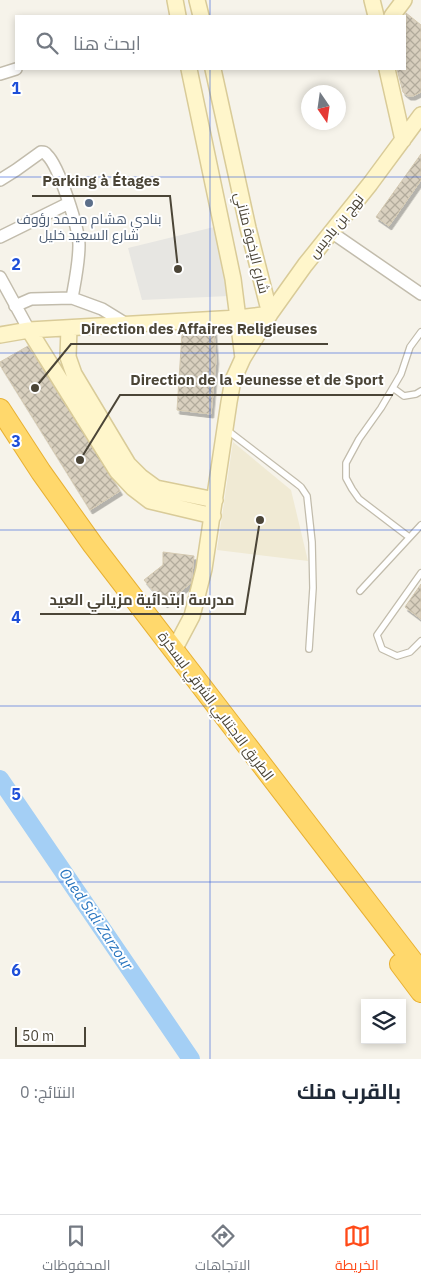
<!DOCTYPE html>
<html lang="ar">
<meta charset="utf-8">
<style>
body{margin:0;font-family:"IBM Plex Sans",Cairo,sans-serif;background:#f6f6f7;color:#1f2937;direction:rtl}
.controls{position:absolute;right:15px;bottom:15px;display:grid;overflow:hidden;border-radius:0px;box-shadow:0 2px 8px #0003}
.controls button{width:45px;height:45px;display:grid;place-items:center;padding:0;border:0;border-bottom:1px solid #e0e1e3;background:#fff;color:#1f2937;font:25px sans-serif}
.compass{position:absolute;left:301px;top:85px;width:45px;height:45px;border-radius:50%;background:#fff;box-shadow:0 2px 8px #0003;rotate:167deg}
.scale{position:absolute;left:15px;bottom:12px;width:71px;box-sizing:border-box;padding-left:5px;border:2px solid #4b4537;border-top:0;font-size:14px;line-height:18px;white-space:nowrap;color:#4b4537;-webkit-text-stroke:4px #fff;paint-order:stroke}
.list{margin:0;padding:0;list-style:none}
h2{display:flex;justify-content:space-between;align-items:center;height:65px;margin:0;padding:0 20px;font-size:21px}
h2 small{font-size:16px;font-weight:400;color:#747a83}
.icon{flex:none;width:28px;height:28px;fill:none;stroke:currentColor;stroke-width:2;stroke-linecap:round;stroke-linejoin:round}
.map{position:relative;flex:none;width:421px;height:1059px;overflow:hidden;direction:ltr}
.search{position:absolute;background:#fff;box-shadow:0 2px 8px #0003;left:15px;right:15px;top:15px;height:55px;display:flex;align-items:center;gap:12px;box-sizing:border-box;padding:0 18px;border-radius:0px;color:#747a83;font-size:19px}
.sheet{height:155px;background:#fff}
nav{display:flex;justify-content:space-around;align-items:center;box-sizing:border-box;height:70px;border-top:1px solid #e0e1e3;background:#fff;font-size:14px;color:#747a83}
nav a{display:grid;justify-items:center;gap:2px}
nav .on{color:#ff4a18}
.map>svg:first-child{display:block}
</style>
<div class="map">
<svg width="421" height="1059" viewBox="0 0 421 1059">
<defs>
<pattern id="building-cross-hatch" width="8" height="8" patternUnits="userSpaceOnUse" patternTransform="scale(1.25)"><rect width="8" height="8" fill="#d9d0bf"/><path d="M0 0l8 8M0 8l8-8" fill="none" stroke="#b2ab9c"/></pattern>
<filter id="shadow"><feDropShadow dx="2.5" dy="4" stdDeviation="0" flood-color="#0004"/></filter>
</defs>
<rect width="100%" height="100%" fill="#f6f3ea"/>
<path fill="#f0ead4" d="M233 442 291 490 308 561 217 550Z"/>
<path fill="#e7e6e2" d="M214 227 229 296 142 300 128 248Z"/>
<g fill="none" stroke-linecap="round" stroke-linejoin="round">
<path stroke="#a4cff5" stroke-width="18" d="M0 779 191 1059"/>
</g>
<path fill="url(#building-cross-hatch)" stroke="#d4c9b1" filter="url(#shadow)" d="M406 13 421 25V92L413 96H408L403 92 397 69H405Z
M421 154V180L389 226 376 217Z
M214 331 216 360 211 414 177 410 182 333Z
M28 346 120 491 90 510 0 365V362Z
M163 552 194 556 191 583 165 604 144 580 163 565Z
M421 584V619L405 607Z"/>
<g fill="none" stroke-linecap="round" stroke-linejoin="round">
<defs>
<path id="lane" d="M393 388 404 396 416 394 421 391
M227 430 296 483 301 487 307 496 312 542 313 588 309 649
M409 537 359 499 352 489 346 478V463L359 439 381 408 401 374 410 347 421 332
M421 573 377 635 382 649 397 656 410 652 421 641
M360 591 421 525"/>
<path id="street" d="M0 74 16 69
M0 180 16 170 41 152C44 152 45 152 47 155 59 166 79 229 79 245 79 263 75 281 72 298
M331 232 421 294
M0 237 69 203
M0 277 29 330
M15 306 31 299 72 298 102 309 128 325"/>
<path id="secondary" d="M175 0 178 16
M197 0 201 16
M372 0 376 16
M392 16 404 0
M189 69 233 279 243 358
M387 69 403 140
M69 328 68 357 74 374 128 464 141 477 156 488 215 500
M29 330 117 471 133 488 150 501 213 516
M0 335 29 330 238 318 270 314 305 265 370 184 421 115
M174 650 192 616 204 569 229 402 233 380 243 358 270 314 248 228 213 69"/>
<path id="highway" d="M0 409 41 472 93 545 421 972
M400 964 421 992"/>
</defs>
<use href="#lane" stroke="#c2bcac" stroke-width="8"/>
<use href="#street" stroke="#c2bcac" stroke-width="14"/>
<use href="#secondary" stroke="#d9cb98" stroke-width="18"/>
<use href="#highway" stroke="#e8b133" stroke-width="22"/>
<use href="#lane" stroke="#fff" stroke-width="5.5"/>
<use href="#street" stroke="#fff" stroke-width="11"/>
<use href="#secondary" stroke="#fff6cb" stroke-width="15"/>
<use href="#highway" stroke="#ffd86c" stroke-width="20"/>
</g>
<path fill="none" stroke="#1d4ed8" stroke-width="1" stroke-opacity="0.55" d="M210 0V16M210 69V1059M0 177H421M0 353H421M0 530H421M0 706H421M0 882H421"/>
<circle fill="#5c6f8a" stroke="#fff" stroke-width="2" cx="89" cy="203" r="5"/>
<g text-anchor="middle" stroke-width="4" stroke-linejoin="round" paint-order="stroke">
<g font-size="14" fill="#4e5e75" stroke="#fff">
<text x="89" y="224">بنادي هشام محمد رؤوف<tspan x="89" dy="16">شارع السعيد خليل</tspan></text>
</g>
<g font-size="14" fill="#4b4537" stroke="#fff">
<text transform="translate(336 226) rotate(-51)" y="5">نهج بن باديس</text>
<text transform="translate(252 243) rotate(76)" y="5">شارع الإخوة مناني</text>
<text transform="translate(216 706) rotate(53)" y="5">الطريق الاجتنابي الشرقي لبسكرة</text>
</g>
<g font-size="15" font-style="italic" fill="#2875bf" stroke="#fff">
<text transform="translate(96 919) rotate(56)" y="5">Oued Sidi Zarzour</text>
</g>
</g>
<g font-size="16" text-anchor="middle" font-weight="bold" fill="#1d4ed8" stroke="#fff" stroke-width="4" stroke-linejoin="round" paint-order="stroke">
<text x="16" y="94">1</text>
<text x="16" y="270">2</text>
<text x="16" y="447">3</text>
<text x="16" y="623">4</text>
<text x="16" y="800">5</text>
<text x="16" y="976">6</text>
</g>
<path fill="none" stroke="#4b4537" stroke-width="2" d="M178 269L170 196H32M35 388L71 344H328M80 460L120 395H393M260 520L245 614H40"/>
<g fill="#4b4537" stroke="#fff" stroke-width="2">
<circle cx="178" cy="269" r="5"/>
<circle cx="35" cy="388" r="5"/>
<circle cx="80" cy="460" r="5"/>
<circle cx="260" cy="520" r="5"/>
</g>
<g font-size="15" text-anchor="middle" font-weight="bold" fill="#4b4537" stroke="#fff" stroke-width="4" stroke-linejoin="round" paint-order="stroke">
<text x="101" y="186">Parking à Étages</text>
<text x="199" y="334">Direction des Affaires Religieuses</text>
<text x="257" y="385">Direction de la Jeunesse et de Sport</text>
<text x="142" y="605">مدرسة ابتدائية مزياني العيد</text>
</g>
</svg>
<div class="controls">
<button><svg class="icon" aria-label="layers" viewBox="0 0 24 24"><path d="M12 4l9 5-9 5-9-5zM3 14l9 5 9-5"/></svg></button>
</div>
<svg class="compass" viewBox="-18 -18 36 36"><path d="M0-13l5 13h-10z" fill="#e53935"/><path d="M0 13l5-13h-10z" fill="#747a83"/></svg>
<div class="scale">50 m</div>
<div class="search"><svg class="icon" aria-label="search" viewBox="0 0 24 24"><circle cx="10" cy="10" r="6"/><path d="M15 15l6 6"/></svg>ابحث هنا</div>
</div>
<section class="sheet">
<h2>بالقرب منك<small>النتائج: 0</small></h2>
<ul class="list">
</ul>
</section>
<nav>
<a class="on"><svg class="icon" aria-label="map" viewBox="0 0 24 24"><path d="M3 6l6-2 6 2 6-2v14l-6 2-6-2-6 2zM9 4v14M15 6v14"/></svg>الخريطة</a>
<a><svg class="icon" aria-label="directions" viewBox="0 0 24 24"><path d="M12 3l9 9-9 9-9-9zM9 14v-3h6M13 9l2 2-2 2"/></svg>الاتجاهات</a>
<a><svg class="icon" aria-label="saved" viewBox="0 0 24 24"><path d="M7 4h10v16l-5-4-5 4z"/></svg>المحفوظات</a>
</nav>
